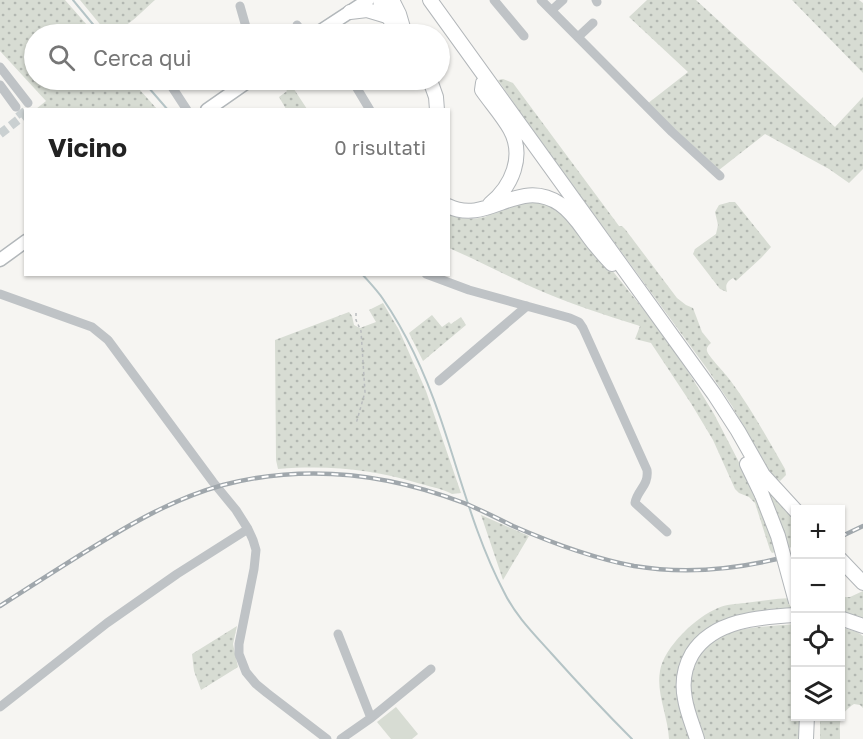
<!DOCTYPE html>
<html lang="it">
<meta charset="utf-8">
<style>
body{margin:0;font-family:"Golos Text",sans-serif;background:#f6f6f6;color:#222}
.controls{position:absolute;right:18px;bottom:18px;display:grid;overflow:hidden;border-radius:0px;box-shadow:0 2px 4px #0004}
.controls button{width:54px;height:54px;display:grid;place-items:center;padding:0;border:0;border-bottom:2px solid #e0e0e0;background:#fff;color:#222;font:30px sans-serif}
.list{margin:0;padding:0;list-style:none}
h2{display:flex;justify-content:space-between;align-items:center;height:78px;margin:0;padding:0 24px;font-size:26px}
h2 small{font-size:20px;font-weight:400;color:#767676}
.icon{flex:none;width:33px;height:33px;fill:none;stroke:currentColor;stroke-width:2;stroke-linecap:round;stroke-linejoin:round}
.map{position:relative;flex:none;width:863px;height:739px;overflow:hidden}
.search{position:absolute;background:#fff;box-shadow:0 2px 4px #0004;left:24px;top:24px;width:426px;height:66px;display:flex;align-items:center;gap:15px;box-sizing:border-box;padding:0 21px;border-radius:33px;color:#767676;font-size:22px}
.panel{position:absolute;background:#fff;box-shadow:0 2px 4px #0004;left:24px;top:108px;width:426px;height:168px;border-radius:0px}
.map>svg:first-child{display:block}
</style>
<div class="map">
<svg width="863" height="739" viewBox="0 0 863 739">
<defs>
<pattern id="grass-dots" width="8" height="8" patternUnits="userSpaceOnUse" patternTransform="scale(1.5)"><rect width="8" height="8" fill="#d7dcd3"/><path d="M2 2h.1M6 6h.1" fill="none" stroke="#b2b7b1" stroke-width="1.8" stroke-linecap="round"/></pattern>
</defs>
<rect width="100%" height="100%" fill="#f6f5f2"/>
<path fill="url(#grass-dots)" d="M0 0H65L95 34H34V80H131L157 109H36L46 101 0 51Z
M80 0H155C141 12 127 29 108 34Z
M647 0H696L835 127 863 97V169L849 183 829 169 765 134 719 170 647 104 688 72 629 17Z
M792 0H859L863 3V73Z
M503 79 513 83 619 226H622L625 229 677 298 686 305 693 308 702 332 711 343C709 345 706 347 707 351 708 356 726 374 730 380 751 408 767 438 785 469L786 475 780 481 769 473 732 406 708 370 540 141 498 80Z
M280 80H288L307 109H286L279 97 287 91Z
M535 200 556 206 607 264 652 320 686 368 714 414 757 497 775 493 795 516V546L772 553 770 550 755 503 749 497 739 493 735 489 713 440 692 405 651 343 635 339 640 326C604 315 568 303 534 288 505 275 477 260 449 248L448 213 460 218 473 219 485 217 503 207Z
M730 202H735L771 247 761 258 736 281 733 278C727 282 725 284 727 292L720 289 693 254 695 249 716 234 718 225 715 212 719 205Z
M383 303 399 330 426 391 461 493 452 494C443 489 432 487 421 484 372 469 329 465 278 469L276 460 275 340 349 312 352 316 354 325 360 328 376 322 369 310Z
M432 315 442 327 449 322 451 324 461 317 466 325 423 361 409 333Z
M481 515 529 536 503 580Z
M863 591V620L841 613 840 597H850Z
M795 598V610L732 619 687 652 690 739H669C668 716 656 693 660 671 664 647 696 617 718 608 726 604 736 604 745 603 762 601 779 598 795 598Z
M795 624 796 716 801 717V739H705C700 725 693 709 691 694 687 665 706 637 735 631 754 626 776 626 795 624Z
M237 626 233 644 238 667 201 690 194 671 192 654Z
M841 627 857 632 863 636V708L860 705 854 704C838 715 840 721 840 739H820V717L840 716Z"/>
<path fill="#d7dcd3" d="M396 707 418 734 412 739H391L377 722Z"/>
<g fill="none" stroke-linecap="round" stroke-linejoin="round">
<path stroke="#b5c4c6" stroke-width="2" d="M73 0 101 34
M142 80 168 110
M362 274C369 282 377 290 383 299 407 334 426 376 440 417 460 475 475 537 504 592 515 615 534 634 551 653 577 682 604 711 632 739"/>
<path stroke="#cad0d1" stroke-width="9" stroke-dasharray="9 4.5" stroke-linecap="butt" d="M0 134 23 116 16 107"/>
<defs>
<path id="major" d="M316 34 368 0
M207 110 250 80
M0 260 26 241"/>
<path id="highway" d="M380 0C382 14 395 24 403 34
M392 0 399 14 404 31
M430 0 714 394 738 431 763 475 796 511
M350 12 367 10 387 16
M430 80 436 97 437 110
M483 83 482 90C491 103 502 115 510 129 525 156 512 186 490 204
M448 206C488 226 518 176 560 204 576 215 584 232 596 246 601 252 606 258 612 264
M747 464 762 495
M840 559 863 583
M840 618 863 626
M697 739C693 726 687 712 685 699 682 684 684 668 692 654 713 620 759 617 796 615
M806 739 807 716"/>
</defs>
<use href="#major" stroke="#b2b7ba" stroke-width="15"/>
<use href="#highway" stroke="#b2b6b9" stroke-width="16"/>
<path stroke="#b9bcbe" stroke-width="1.5" stroke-dasharray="3 3" stroke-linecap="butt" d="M356 313V320L361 331 365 392 356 424"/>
<path stroke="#bfc3c6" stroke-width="9" d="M494 0 524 36
M541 0 672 132 720 176
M596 0 597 2
M240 6 248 34
M552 10 563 0
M297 25 304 34
M578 37 593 23
M0 67 28 103
M182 80 172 87 187 110
M352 80 370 110
M0 85 16 107
M426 274 469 290 570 318 579 322 583 328 647 470C649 486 637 490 635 503L667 532
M0 294 92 327 108 340 213 482 236 510 248 529 253 540 256 550 254 569 239 644V654L246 672 256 684 267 693 327 739
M439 381 527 306
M338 634 371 718
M0 707 107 623 177 574 248 529
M341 739 371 718 431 669"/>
<use href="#major" stroke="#fff" stroke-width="12"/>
<use href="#highway" stroke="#fff" stroke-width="14"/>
<defs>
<path id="rail" d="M840 537 863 526
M0 606C28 588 56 570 85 552 129 525 172 499 223 485 304 464 386 473 464 503 481 510 497 518 513 526 552 543 592 558 634 566 688 575 743 569 796 554"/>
</defs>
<use href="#rail" stroke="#a0a7ac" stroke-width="4.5"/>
<use href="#rail" stroke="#fff" stroke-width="2" stroke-dasharray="7" stroke-linecap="butt"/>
<defs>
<path id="highway-bridge" d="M762 495 778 536 796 602"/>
</defs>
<use href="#highway-bridge" stroke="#b2b6b9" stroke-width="16" stroke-linecap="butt"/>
<use href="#highway-bridge" stroke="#fff" stroke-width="14"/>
</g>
</svg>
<div class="controls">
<button>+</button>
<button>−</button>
<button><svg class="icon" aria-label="locate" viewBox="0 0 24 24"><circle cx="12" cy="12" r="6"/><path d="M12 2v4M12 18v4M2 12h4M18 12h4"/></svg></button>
<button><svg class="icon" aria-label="layers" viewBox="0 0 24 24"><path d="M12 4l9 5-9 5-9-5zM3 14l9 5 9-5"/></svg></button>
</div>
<div class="search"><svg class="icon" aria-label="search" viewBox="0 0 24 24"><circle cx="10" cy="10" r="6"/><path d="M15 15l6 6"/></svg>Cerca qui</div>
<section class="panel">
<h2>Vicino<small>0 risultati</small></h2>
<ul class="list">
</ul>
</section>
</div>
